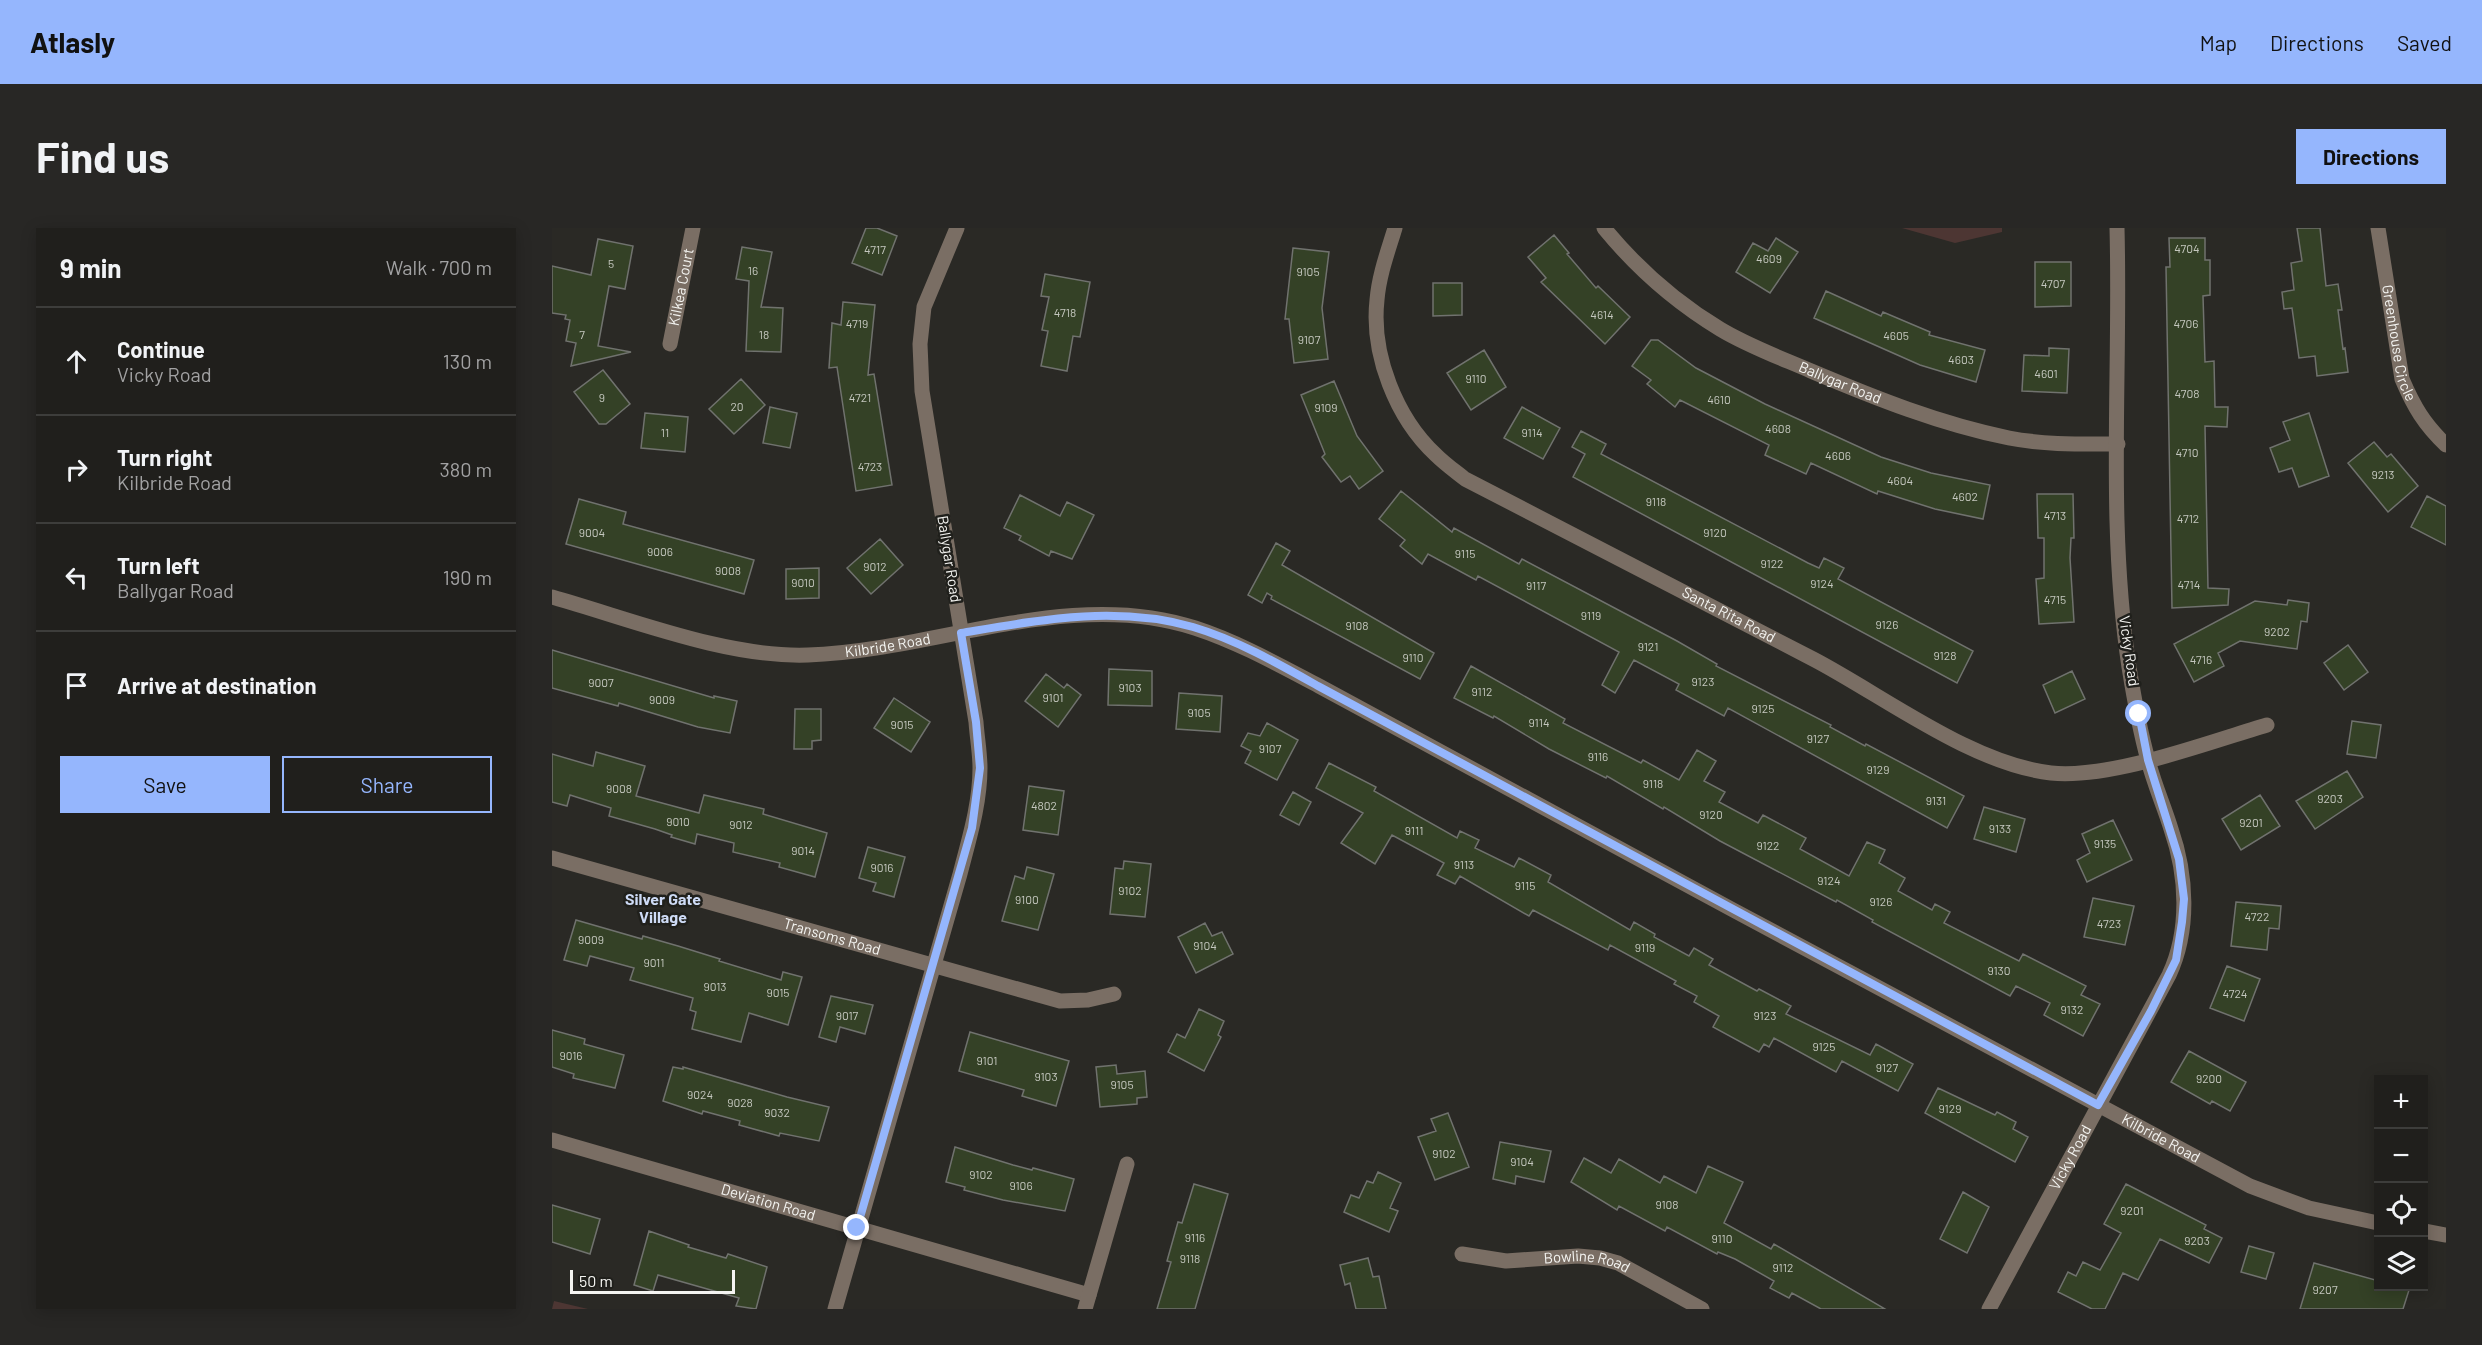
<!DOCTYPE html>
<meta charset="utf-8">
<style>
body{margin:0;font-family:Barlow,sans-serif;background:#282725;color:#f1f3f6}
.controls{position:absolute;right:18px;bottom:18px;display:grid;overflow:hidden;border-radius:0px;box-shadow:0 3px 15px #0003}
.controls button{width:54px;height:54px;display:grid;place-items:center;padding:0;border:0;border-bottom:2px solid #3d3d3b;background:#201f1c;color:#f1f3f6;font:30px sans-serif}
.scale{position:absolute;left:18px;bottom:15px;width:165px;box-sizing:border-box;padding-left:6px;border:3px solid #f4f4f1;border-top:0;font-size:16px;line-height:21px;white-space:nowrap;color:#f4f4f1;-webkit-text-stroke:4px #20201c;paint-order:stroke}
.stop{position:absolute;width:18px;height:18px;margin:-14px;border:4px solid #95b6fd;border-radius:50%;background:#fff}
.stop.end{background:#95b6fd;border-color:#fff;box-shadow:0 2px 6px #0008}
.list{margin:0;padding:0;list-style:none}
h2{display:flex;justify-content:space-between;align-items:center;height:78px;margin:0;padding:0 24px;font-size:26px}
h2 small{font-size:20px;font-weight:400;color:#a2a2a3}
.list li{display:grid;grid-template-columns:39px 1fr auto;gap:18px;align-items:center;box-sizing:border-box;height:108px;padding:0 24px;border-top:2px solid #3d3d3b}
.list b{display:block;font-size:22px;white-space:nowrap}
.list p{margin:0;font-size:20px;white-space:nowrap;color:#a2a2a3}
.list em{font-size:20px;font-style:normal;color:#a2a2a3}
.actions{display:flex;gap:12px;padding:18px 24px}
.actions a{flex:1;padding:14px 0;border:2px solid #95b6fd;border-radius:0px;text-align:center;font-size:21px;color:#95b6fd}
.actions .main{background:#95b6fd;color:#111}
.icon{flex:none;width:33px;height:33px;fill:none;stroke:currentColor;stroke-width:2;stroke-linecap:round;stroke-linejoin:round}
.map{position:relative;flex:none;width:1894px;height:1081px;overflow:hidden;border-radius:0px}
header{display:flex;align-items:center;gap:36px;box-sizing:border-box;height:84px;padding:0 30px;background:#95b6fd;color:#111}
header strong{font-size:28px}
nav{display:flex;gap:33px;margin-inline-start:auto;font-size:21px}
.intro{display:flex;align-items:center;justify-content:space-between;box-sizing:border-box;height:144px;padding:0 36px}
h1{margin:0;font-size:42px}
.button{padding:15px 27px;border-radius:0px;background:#95b6fd;color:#111;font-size:21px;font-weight:700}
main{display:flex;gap:36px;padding:0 36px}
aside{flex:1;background:#201f1c;border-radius:0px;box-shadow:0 3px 15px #0003}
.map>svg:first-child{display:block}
</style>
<header>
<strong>Atlasly</strong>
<nav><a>Map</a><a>Directions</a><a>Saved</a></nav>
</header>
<div class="intro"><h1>Find us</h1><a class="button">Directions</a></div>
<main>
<aside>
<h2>9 min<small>Walk · 700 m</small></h2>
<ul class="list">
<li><svg class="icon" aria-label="ahead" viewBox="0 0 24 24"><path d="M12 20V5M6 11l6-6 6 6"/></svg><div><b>Continue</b><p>Vicky Road</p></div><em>130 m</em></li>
<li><svg class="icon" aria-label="right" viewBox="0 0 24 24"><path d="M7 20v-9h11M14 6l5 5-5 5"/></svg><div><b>Turn right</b><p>Kilbride Road</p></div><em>380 m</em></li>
<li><svg class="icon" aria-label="left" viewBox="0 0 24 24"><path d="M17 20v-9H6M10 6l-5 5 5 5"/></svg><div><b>Turn left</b><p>Ballygar Road</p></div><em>190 m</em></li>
<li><svg class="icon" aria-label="arrive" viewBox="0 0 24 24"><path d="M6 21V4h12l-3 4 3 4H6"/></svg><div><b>Arrive at destination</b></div></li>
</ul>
<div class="actions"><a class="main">Save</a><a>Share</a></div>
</aside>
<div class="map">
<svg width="1894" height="1081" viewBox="0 0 1894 1081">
<rect width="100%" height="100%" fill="#2a2925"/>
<path fill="#4d3633" d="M1350 0H1450V4L1403 15Z
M2 1073 36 1081H0Z"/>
<path fill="#344126" stroke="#70726e" stroke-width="1.5" d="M314 0H325L345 8 330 47 300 35Z
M1745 0H1768L1774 58 1786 56 1790 82H1786L1791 121 1793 120 1796 144 1765 148 1763 128 1747 130 1740 80 1732 81 1730 64 1742 62 1739 35 1750 33Z
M1002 7 1017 25 1015 26 1044 60 1046 58 1078 89 1053 116 989 54 994 50 976 29Z
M1224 10 1246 24 1218 65 1184 44 1201 15 1216 23Z
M1617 10H1653V32H1658V67L1651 68 1653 134 1662 133 1663 179H1676L1675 199 1653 198 1656 360 1677 361 1676 377 1620 380 1614 39H1618Z
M46 11 81 18 73 61 57 58 46 118 79 124 19 138 24 115 14 113 18 92 13 91 14 87 0 85V38L39 47Z
M190 19 220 24 209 79 231 80 229 124 194 123 197 53 184 51Z
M741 20 777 24 770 80 776 131 742 135 737 91H733Z
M1483 34H1519V78L1483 79Z
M493 46 538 54 528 109 521 108 515 143 489 138 496 103 490 102 497 69 489 68Z
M881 55H910V87L881 88Z
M1274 63 1329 88 1331 84 1378 104 1377 107 1433 122 1424 154 1368 137 1262 90Z
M291 74 323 77 316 147 322 146 340 257 304 263 285 139 277 140 280 95 289 97Z
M1099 112H1106L1144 140 1213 176 1329 229 1379 245 1438 257 1431 291 1383 281 1326 263 1325 266 1259 235 1254 246 1213 227 1217 217 1128 172 1123 179 1095 156 1099 152 1080 138Z
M1497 120 1517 121 1515 165 1470 163 1472 127 1497 128Z
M932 122 954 159 919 182 895 145Z
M51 142 78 176 54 196H47L22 164Z
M189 151 213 177 182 206 157 181Z
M782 153 805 208 831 243 807 261 798 248 789 254 770 229 773 226 749 167Z
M218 179 245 185 238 220 211 215Z
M970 179 1008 200 991 231 952 210Z
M93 185 136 189 133 224 89 220Z
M1757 185 1777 248 1747 259 1740 240 1727 244 1718 220 1738 212 1731 194Z
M1029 203 1054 216 1049 226 1256 335 1267 340 1272 330 1292 340 1286 351 1421 423 1405 455 1021 249 1033 226 1020 219Z
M1822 214 1835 229 1839 226 1866 258 1836 284 1796 235Z
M849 263 900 304 902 300 967 336 970 331 1125 413 1165 436 1164 438 1279 497 1278 499 1313 518 1314 516 1412 568 1395 600 1176 480 1172 488 1124 462 1127 456 1082 432 1063 465 1050 457 1067 424 926 348 924 352 876 326 870 336 848 318 853 312 827 291Z
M1485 266H1521L1522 310H1519L1518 330 1522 394 1487 396 1484 351 1492 350V310H1486Z
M468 267 508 288 515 274 542 287 520 331 499 323 497 328 467 312 469 308 452 300Z
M1875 268 1894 278V317L1859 299Z
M27 271 74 284 71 296 202 332 192 366 14 316Z
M328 311 351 337 319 366 295 340Z
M724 315 738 323 730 337 882 425 868 451 719 371 720 368 715 365 710 375 696 367Z
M267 340V370L234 371V341Z
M1736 372 1757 375 1755 394 1749 393 1745 421 1688 413 1666 425 1672 438 1642 454 1622 416 1703 373 1735 377Z
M1796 417 1816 444 1792 462 1772 435Z
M0 422 162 470V468L185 473 178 505 146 499 67 475 66 478 0 460Z
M919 438 1013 491 1011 495 1089 535 1091 532 1127 552 1145 522 1164 533 1152 553 1173 564 1167 574 1206 595 1211 587 1254 610 1248 621 1297 648 1315 614 1333 622 1327 635 1353 650 1346 663 1380 682 1383 676 1398 684 1392 695 1467 733 1471 726 1534 758 1529 767 1548 776 1531 808 1492 787 1498 775 1464 758 1458 768 1320 694 1321 692 1285 672 1284 674 1168 613 1112 579 1111 581 1055 548 1054 550 997 521 942 488 941 490 902 470Z
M557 441 600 443V478L556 477Z
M1520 443 1533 471 1503 485 1491 457Z
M494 446 512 460 515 456 529 467 506 499 473 473Z
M627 465 670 468 668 504 624 501Z
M342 470 378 494 359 524 322 500Z
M243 481H269V512L260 513V521H242Z
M1800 493 1829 497 1824 530 1795 526Z
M715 495 746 512 725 552 693 535 699 523 689 518 696 505 708 508Z
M44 524 93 538 84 568 147 585 152 567 212 581 211 586 275 605 263 649 227 639 228 635 181 624 182 615 145 606 143 616 119 609 120 607 103 601 57 588 59 580 18 567 15 578 0 574V526L41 538Z
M777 535 824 559 822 563 905 610 908 603 927 612 923 620 962 639 967 630 999 647 996 654 1078 702 1082 694 1103 706 1102 709 1137 728 1142 720 1161 731 1157 737 1205 763 1207 761 1239 778 1234 786 1318 827 1324 816 1361 836 1346 863 1290 833 1284 844 1222 810 1217 819 1212 816 1207 824 1161 799 1167 788 1142 774 1145 768 1122 756 1124 753 1058 717 1056 722 981 682 977 688 908 648 903 656 885 647 892 635 840 607 823 636 789 615 811 585 764 560Z
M1795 543 1811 569 1763 601 1744 573Z
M477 558 512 563 506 607 471 602Z
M741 564 759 574 747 597 728 587Z
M1708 567 1728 598 1689 622 1670 591Z
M1432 579 1473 591 1464 624 1422 611Z
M1561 592 1580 632 1535 654 1525 632 1538 625 1530 606Z
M316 619 353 629 342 669 321 663 324 655 307 650Z
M572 633 599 636 593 689 558 686 563 640 571 641Z
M475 639 502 646 486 702 450 693 463 648 472 651Z
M1541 670 1582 678 1573 717 1532 709Z
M1684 674 1729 678 1727 701 1717 700 1715 722 1679 718Z
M24 692 90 711 91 708 126 718 168 731 167 733 229 752 231 744 250 749 236 797 197 785 189 814 140 801 144 784 138 782 141 770 78 752 82 740 38 728 35 738 12 732Z
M653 695 660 708 670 704 681 726 644 745 626 709Z
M1675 738 1708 751 1692 793 1658 780Z
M279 768 321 777 313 806 288 799 284 814 267 809Z
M647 781 672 793 666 807 669 809 652 843 616 824 625 806 633 810Z
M0 802 33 811 32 816 72 827 63 860 21 850 22 846 0 839Z
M418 804 517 833 504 878 470 868 472 862 407 843Z
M1637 823 1694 854 1678 883 1660 873 1658 876 1619 854Z
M564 837 565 846 593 843 595 869 585 870V876L548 879 544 839Z
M121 839 131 841V839L235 869 277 879 267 913 228 905 227 908 187 897 188 893 151 883 150 886 111 873Z
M1386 860 1443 887 1445 884 1464 894 1461 901 1476 909 1463 934 1373 885Z
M896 885 917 939 883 952 866 909 884 903 879 891Z
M948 914 999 923 992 954 964 948 963 956 941 951Z
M403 919 461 937 480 942 481 940 522 951 513 983 451 972 412 962 413 959 394 954Z
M1032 930 1059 945 1067 931 1108 955 1112 948 1144 965 1156 938 1191 954 1172 995 1219 1021 1222 1016 1333 1081H1269L1240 1065 1237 1070 1218 1060 1222 1053 1183 1031 1166 1024 1165 1026 1115 999 1113 1003 1067 978 1065 982 1019 954Z
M826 944 849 955 838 980 846 983 837 1004 792 984 799 967 807 970 815 953 821 955Z
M642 956 676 966 643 1081H605L619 1034 615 1033 626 994 630 995Z
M1574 956 1654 997 1652 1001 1670 1010 1657 1035 1608 1011 1586 1052 1571 1045 1553 1081H1540L1506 1064 1516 1044 1524 1048 1531 1034 1548 1042 1569 1005 1552 996Z
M1411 964 1437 979 1415 1025 1388 1011Z
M0 977 48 991 38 1026 0 1014Z
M97 1003 137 1017 136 1019 174 1030 176 1026 215 1039 204 1081 184 1078 187 1070 106 1047 101 1063 82 1057Z
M1697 1018 1722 1025 1714 1051 1689 1044Z
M816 1030 821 1049 827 1048 834 1081H804L798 1055 793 1057 788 1037Z
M1762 1035 1827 1053V1059H1858L1851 1081H1748Z"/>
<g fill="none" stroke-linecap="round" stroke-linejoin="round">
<g stroke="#7a6e64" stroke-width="15">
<path id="s1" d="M843 0C836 23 827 47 825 72 819 126 844 190 884 227 893 236 903 243 913 251 1030 311 1147 371 1263 432 1333 469 1420 536 1499 545 1560 551 1654 515 1715 497"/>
<path id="s2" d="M1052 0C1084 39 1125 75 1168 101 1196 118 1229 130 1259 143 1323 170 1388 196 1457 210 1493 217 1530 216 1566 216"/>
<path id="s3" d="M1826 0 1850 151C1862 179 1872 196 1894 217"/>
<path id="s4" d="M118 116 141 0"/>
<path id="s5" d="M0 369C78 391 175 430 256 427 383 423 518 359 643 400 686 414 727 437 767 458L1183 683 1698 958 1757 980 1826 995"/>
<path id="s6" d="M0 630 508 773 536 772 562 766"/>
<path id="s7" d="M0 912 537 1067"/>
<path d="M1872 1003 1894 1007"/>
<path id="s8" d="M910 1026 954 1033 1026 1028 1048 1030 1066 1035 1150 1081"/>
<path d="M283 1081 408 646C417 611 428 576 428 540 428 525 425 509 424 494L370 163 368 116 372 79 405 0"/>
<path d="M533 1081 575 936"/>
<path id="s9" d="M1437 1081 1617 747C1638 702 1635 647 1619 601 1612 578 1602 556 1596 532 1588 503 1582 470 1577 439 1555 294 1569 146 1565 0"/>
</g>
</g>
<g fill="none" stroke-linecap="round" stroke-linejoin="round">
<path stroke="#95b6fd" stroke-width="8" d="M305 1000 420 600 428 540 424 494 409 405C487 392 563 377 641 399 685 412 727 436 766 458L1546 877 1599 783 1624 732 1630 694 1632 671 1627 631 1596 532 1587 486"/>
</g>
<g text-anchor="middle" stroke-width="5" stroke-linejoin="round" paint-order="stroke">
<g font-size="12" fill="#c4c7be">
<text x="1635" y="25">4704</text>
<text x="323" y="26">4717</text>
<text x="1217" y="35">4609</text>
<text x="59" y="40">5</text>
<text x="201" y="47">16</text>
<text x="756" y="48">9105</text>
<text x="1501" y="60">4707</text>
<text x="513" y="89">4718</text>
<text x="1050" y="91">4614</text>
<text x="305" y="100">4719</text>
<text x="1634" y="100">4706</text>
<text x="30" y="111">7</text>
<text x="212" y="111">18</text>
<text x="1344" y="112">4605</text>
<text x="757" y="116">9107</text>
<text x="1409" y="136">4603</text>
<text x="1494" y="150">4601</text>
<text x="924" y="155">9110</text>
<text x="1635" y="170">4708</text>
<text x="50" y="174">9</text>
<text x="308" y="174">4721</text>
<text x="1167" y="176">4610</text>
<text x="185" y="183">20</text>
<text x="774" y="184">9109</text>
<text x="1226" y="205">4608</text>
<text x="113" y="209">11</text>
<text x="980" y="209">9114</text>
<text x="1635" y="229">4710</text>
<text x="1286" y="232">4606</text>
<text x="318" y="243">4723</text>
<text x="1831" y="251">9213</text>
<text x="1348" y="257">4604</text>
<text x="1413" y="273">4602</text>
<text x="1104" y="278">9118</text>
<text x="1503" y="292">4713</text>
<text x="1636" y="295">4712</text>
<text x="40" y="309">9004</text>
<text x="1163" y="309">9120</text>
<text x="108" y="328">9006</text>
<text x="913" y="330">9115</text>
<text x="1220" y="340">9122</text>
<text x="323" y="343">9012</text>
<text x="176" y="347">9008</text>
<text x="251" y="359">9010</text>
<text x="1270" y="360">9124</text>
<text x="1637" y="361">4714</text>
<text x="984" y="362">9117</text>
<text x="1503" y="376">4715</text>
<text x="1039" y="392">9119</text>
<text x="1335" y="401">9126</text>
<text x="805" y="402">9108</text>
<text x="1725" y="408">9202</text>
<text x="1096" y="423">9121</text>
<text x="1393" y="432">9128</text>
<text x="861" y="434">9110</text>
<text x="1649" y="436">4716</text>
<text x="1151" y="458">9123</text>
<text x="49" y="459">9007</text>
<text x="578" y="464">9103</text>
<text x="930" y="468">9112</text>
<text x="501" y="474">9101</text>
<text x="110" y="476">9009</text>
<text x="1211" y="485">9125</text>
<text x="647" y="489">9105</text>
<text x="987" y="499">9114</text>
<text x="350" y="501">9015</text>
<text x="1266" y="515">9127</text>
<text x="718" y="525">9107</text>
<text x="1046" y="533">9116</text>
<text x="1326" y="546">9129</text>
<text x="1101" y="560">9118</text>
<text x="67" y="565">9008</text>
<text x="1778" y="575">9203</text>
<text x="1384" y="577">9131</text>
<text x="492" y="582">4802</text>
<text x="1159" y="591">9120</text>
<text x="126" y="598">9010</text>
<text x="1699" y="599">9201</text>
<text x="189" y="601">9012</text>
<text x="1448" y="605">9133</text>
<text x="862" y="607">9111</text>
<text x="1553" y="620">9135</text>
<text x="1216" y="622">9122</text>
<text x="251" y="627">9014</text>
<text x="912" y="641">9113</text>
<text x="330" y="644">9016</text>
<text x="1277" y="657">9124</text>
<text x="973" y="662">9115</text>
<text x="578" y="667">9102</text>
<text x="475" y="676">9100</text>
<text x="1329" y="678">9126</text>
<text x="1705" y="693">4722</text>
<text x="1557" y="700">4723</text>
<text x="39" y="716">9009</text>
<text x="653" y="722">9104</text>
<text x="1093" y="724">9119</text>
<text x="102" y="739">9011</text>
<text x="1447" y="747">9130</text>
<text x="163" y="763">9013</text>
<text x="226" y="769">9015</text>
<text x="1683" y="770">4724</text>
<text x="1520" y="786">9132</text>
<text x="295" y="792">9017</text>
<text x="1213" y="792">9123</text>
<text x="1272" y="823">9125</text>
<text x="19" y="832">9016</text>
<text x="435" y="837">9101</text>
<text x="1335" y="844">9127</text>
<text x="494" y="853">9103</text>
<text x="1657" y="855">9200</text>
<text x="570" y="861">9105</text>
<text x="148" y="871">9024</text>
<text x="188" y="879">9028</text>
<text x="1398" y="885">9129</text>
<text x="225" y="889">9032</text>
<text x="892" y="930">9102</text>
<text x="970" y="938">9104</text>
<text x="429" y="951">9102</text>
<text x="469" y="962">9106</text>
<text x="1115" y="981">9108</text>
<text x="1580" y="987">9201</text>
<text x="643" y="1014">9116</text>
<text x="1170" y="1015">9110</text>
<text x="1645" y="1017">9203</text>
<text x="638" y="1035">9118</text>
<text x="1231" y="1044">9112</text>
<text x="1773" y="1066">9207</text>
</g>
<g font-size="15" fill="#f4f4f1" stroke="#20201c">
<text dy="5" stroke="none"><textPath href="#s4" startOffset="58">Kilkea Court</textPath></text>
<text dy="5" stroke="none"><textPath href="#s3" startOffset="117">Greenhouse Circle</textPath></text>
<text dy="5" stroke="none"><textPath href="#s2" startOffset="286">Ballygar Road</textPath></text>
<text transform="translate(397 331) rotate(81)" y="5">Ballygar Road</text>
<text dy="5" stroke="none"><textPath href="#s1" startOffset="580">Santa Rita Road</textPath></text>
<text dy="5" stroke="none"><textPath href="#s5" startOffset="344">Kilbride Road</textPath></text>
<text transform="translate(1577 423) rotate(82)" y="5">Vicky Road</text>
<text dy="5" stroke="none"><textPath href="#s6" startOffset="291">Transoms Road</textPath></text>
<text dy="5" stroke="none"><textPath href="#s5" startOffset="1748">Kilbride Road</textPath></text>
<text dy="5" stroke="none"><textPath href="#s9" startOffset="172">Vicky Road</textPath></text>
<text dy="5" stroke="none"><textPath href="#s7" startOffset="225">Deviation Road</textPath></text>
<text dy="5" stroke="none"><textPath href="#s8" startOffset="126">Bowline Road</textPath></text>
</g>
<g font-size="16" font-weight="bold" fill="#cedbf6" stroke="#20201c">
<text x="111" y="677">Silver Gate<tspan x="111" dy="18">Village</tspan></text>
</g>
</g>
</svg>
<div class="controls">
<button>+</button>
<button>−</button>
<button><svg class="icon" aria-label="locate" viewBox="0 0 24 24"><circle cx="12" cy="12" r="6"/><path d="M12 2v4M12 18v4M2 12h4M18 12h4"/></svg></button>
<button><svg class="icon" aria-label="layers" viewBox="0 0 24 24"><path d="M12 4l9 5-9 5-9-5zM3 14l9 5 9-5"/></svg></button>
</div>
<div class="scale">50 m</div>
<div class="stop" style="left:1587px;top:486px"></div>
<div class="stop end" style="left:305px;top:1000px"></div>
</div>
</main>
